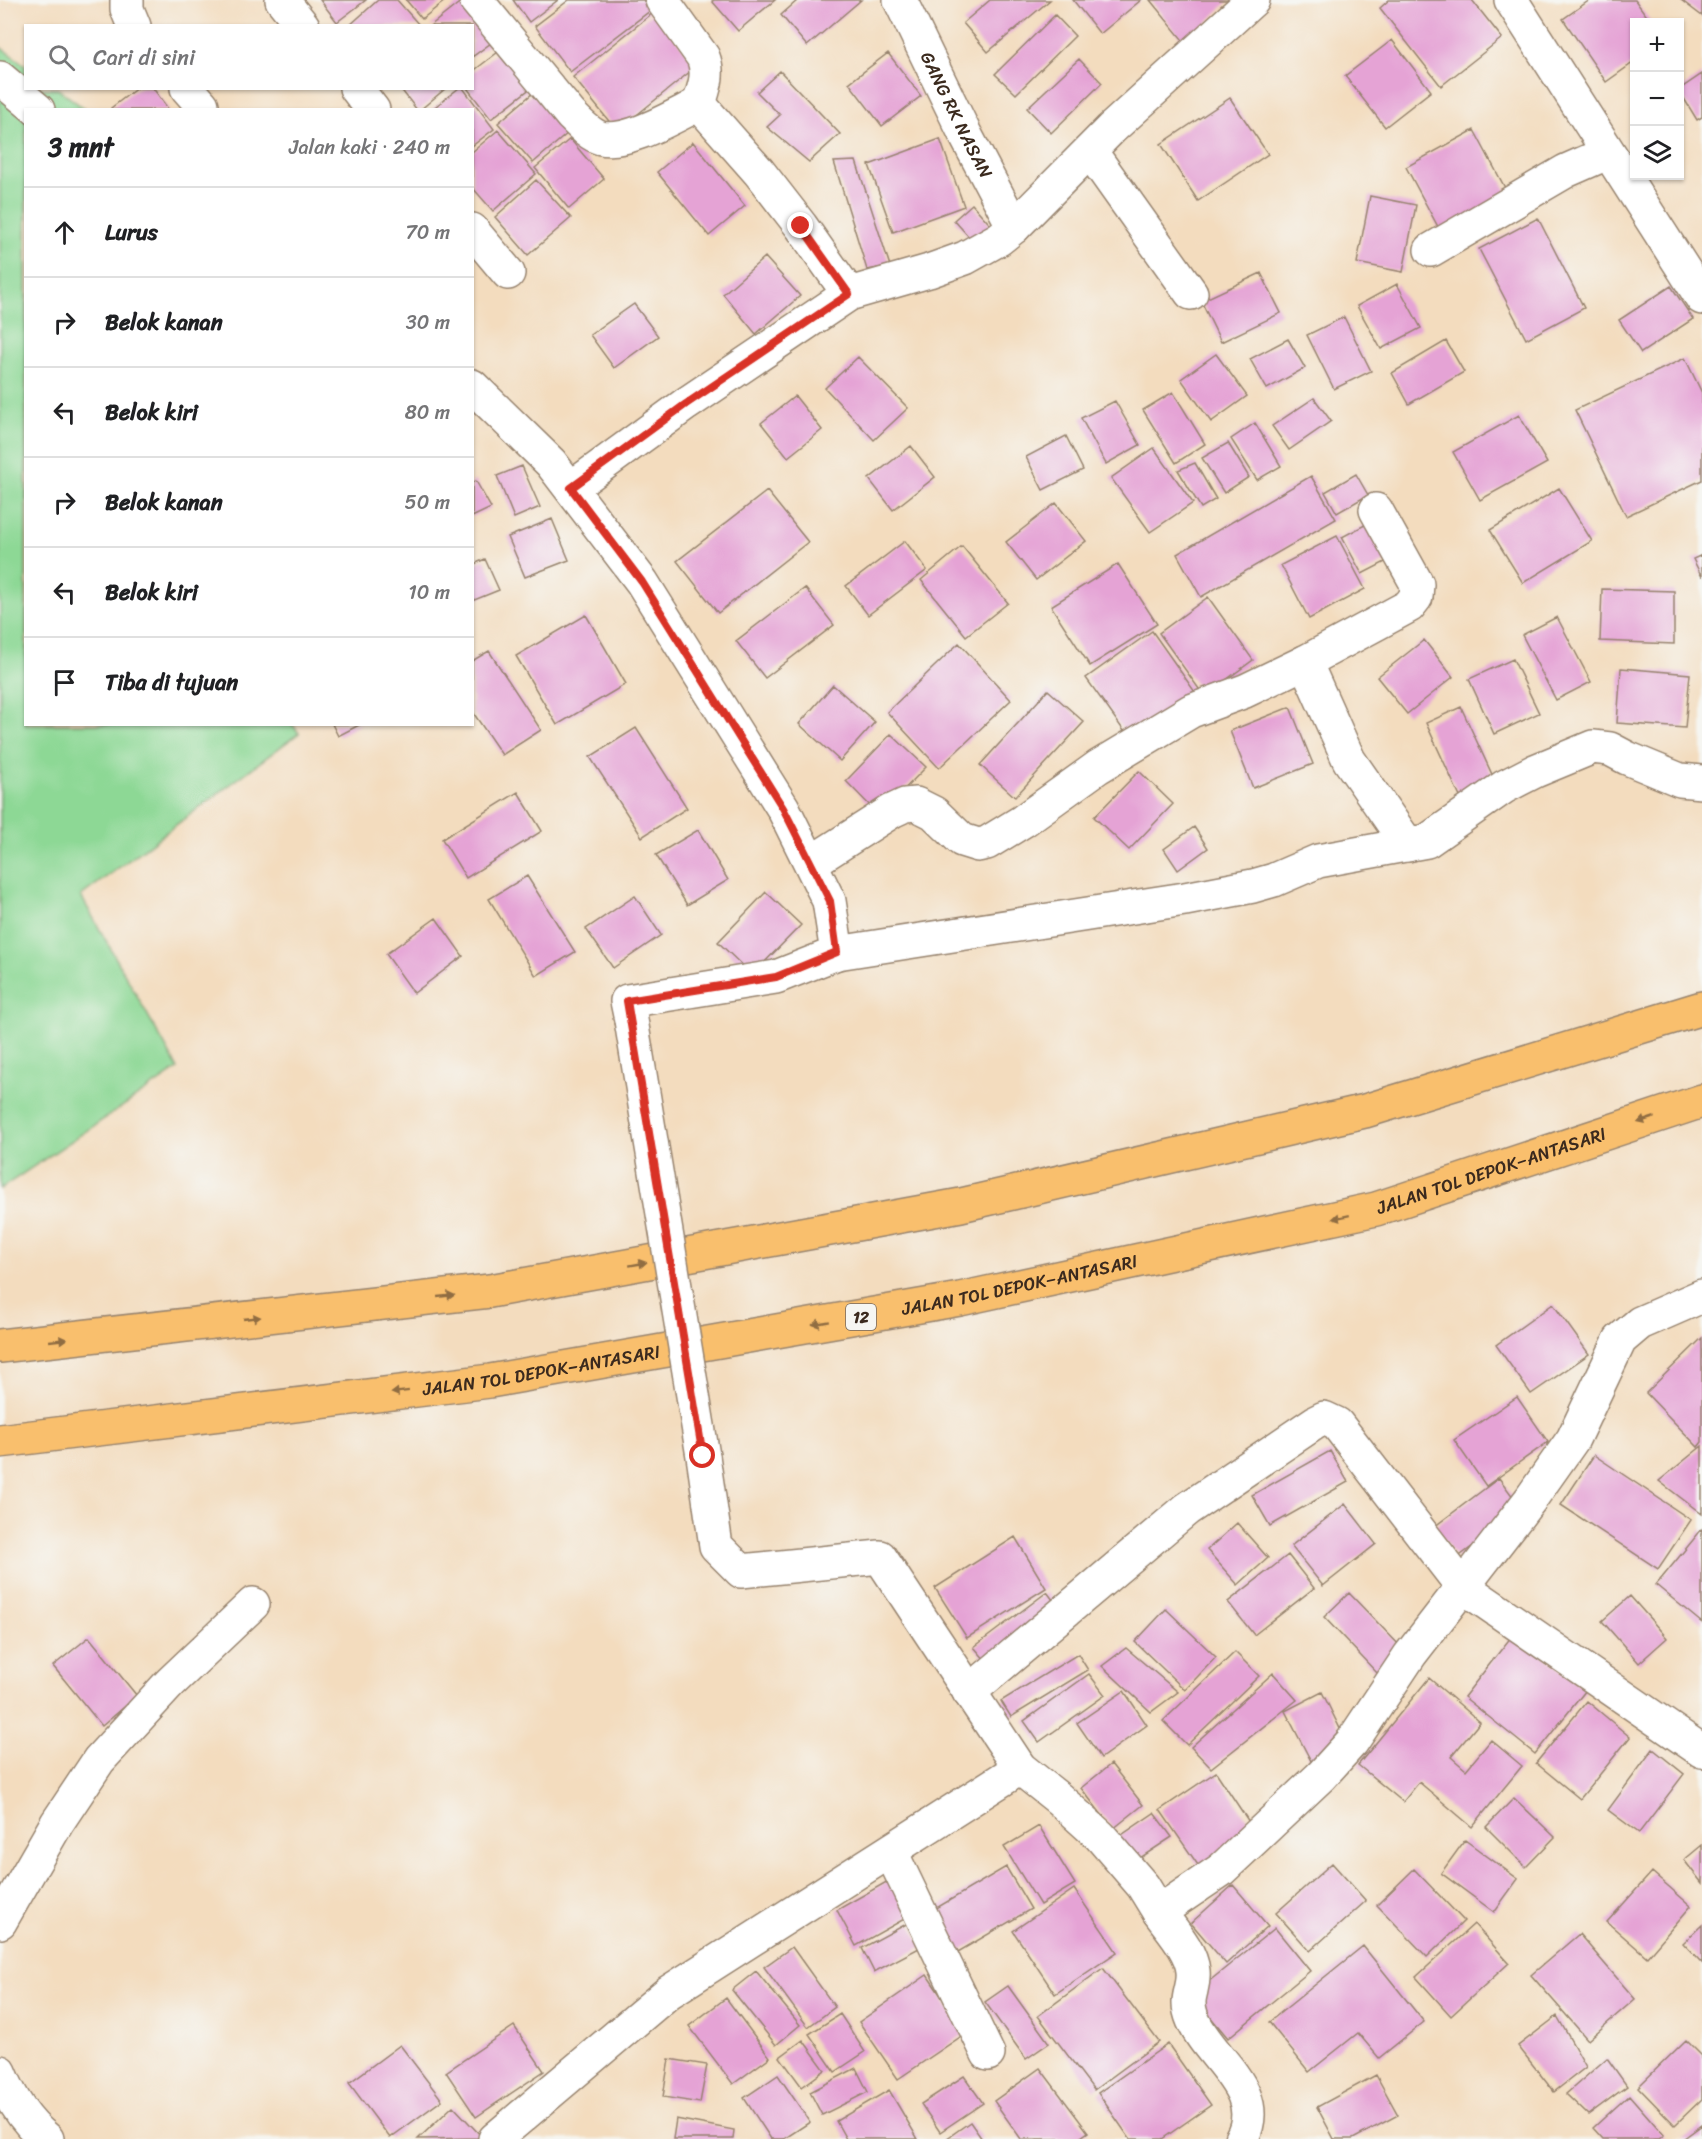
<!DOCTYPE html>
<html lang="id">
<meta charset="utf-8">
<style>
body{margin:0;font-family:Sriracha,sans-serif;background:#f2f2f2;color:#202124}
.controls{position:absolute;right:18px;top:18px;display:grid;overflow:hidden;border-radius:0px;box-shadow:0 2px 4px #0004}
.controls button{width:54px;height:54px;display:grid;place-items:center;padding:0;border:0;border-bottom:2px solid #e0e0e0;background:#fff;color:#202124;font:30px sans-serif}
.stop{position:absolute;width:18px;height:18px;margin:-14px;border:4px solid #d93025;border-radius:50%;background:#fff}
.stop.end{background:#d93025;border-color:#fff;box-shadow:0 2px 6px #0008}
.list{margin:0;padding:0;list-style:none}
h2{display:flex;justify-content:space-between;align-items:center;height:78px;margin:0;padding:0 24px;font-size:26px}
h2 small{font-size:20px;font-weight:400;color:#757577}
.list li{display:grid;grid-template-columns:39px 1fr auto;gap:18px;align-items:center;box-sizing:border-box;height:90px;padding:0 24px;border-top:2px solid #e0e0e0}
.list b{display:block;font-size:22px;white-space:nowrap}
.list em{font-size:20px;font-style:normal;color:#757577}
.icon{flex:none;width:33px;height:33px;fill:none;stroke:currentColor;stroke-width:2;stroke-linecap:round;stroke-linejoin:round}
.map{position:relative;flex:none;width:1702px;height:2139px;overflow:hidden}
.search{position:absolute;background:#fff;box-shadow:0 2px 4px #0004;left:24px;top:24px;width:450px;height:66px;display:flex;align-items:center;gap:15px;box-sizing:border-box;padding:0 21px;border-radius:0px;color:#757577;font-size:22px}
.panel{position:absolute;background:#fff;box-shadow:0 2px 4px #0004;left:24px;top:108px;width:450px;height:618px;border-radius:0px}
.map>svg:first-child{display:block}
</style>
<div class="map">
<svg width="1702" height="2139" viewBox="0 0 1702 2139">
<rect width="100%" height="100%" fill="#f6f6f2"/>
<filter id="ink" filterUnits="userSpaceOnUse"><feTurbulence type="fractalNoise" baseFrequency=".0167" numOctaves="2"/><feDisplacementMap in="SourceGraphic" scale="12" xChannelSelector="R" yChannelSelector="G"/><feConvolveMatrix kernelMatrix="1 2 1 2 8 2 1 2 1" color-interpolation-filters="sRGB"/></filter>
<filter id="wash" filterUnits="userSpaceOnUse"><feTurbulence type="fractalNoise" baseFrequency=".008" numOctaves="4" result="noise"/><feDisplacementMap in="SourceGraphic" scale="24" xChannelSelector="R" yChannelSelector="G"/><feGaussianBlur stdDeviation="1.35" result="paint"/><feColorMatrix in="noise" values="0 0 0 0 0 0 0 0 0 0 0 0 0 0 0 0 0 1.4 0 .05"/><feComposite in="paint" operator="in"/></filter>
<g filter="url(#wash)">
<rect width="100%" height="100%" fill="#f3dcbe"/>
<path fill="#8dd895" stroke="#64815a" stroke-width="1.5" d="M0 47 25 65 26 88 58 89 85 109 26 110V724H292L299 733 81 896 178 1069 0 1189Z"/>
<g id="blocks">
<path fill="#e5a3d5" d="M320 0H366L337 22Z
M378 0H397L420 26H349Z
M406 0H446L422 19Z
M463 0 495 40 472 57V26H430Z
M513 0H558L529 22Z
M569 0H643L651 10 570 72 535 26Z
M714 0H775L738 31 712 1Z
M798 0H861L807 46 781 15Z
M990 0H1050L988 52 963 23Z
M1073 0H1141L1100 34Z
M1150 0H1229L1186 44Z
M1389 0H1472L1502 38 1441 86 1380 8Z
M1590 0H1635L1651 22H1634V62L1606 82 1563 19Z
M1681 0H1702V16Z
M654 12 697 66 617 131 573 77Z
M1055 15 1075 36 1016 94 995 74Z
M1392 40 1431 91 1385 127 1345 76Z
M502 49 532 87 491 119 467 88H472V72Z
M888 53 921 96 882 126 849 83Z
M1079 59 1102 83 1051 133 1027 108Z
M780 71 840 134 809 162 767 127 780 115 757 92Z
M1702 74V117L1697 120 1680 92V89Z
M137 88H153L169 110H112L111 108Z
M400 88H446L420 110H417Z
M459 88H463L494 129 472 146V110H431Z
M534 92 568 133 533 163 498 123Z
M1230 98 1268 154 1198 201 1161 144Z
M498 130 536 174 493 211 472 187V152Z
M1474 130 1512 201 1444 238 1406 167Z
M570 139 604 179 569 209 535 168Z
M940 139 964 206 893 232 869 165Z
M693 142 745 206 709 236 657 172Z
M856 161 890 266 867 270 834 162Z
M536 180 571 218 528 255 495 217Z
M1370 196 1416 205 1403 272 1357 263Z
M972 204 995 230 977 246 954 220Z
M1538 218 1584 308 1526 339 1479 249Z
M765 257 800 296 756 334 723 294Z
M1261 273 1281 313 1221 342 1201 301Z
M1397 284 1421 328 1381 349 1357 306Z
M1671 286 1693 319 1641 353 1619 320Z
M634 304 658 336 614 368 590 335Z
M1344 317 1371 371 1334 389 1307 335Z
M1288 339 1305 368 1267 389 1250 359Z
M1446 341 1464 372 1409 404 1392 373Z
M1216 354 1247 396 1211 422 1181 379Z
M858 357 908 408 874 440 825 388Z
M1685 358 1702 393V480L1626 516 1575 410Z
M1173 392 1205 444 1176 463 1143 410Z
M795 396 822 430 788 457 761 423Z
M1314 398 1331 421 1289 450 1272 426Z
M1115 401 1140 445 1106 464 1081 418Z
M1519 415 1547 463 1480 500 1453 452Z
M1255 423 1281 466 1257 480 1231 439Z
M1066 436 1083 470 1043 490 1026 457Z
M1228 443 1249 477 1224 493 1202 458Z
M911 446 935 477 893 510 869 479Z
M1154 448 1193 503 1150 532 1111 478Z
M1195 463 1216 499 1201 508 1178 470Z
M522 466 540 507 514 518 497 476Z
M1356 474 1368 495 1337 513 1325 492Z
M1311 476 1336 519 1201 597 1177 554Z
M476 481 491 508 472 517V482Z
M1559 488 1592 541 1523 583 1490 530Z
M767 491 808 542 718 613 677 561Z
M1056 503 1086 541 1036 580 1006 542Z
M1378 518 1397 556 1362 574 1342 537Z
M552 519 569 560 525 577 508 537Z
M1337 536 1365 589 1309 619 1281 565Z
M905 541 927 570 868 615 846 586Z
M962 546 1008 603 966 636 921 580Z
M1702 555V577L1693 559Z
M485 559 499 590 472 601V565Z
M1118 564 1157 624 1090 666 1051 606Z
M805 588 834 625 765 678 736 641Z
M1602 589 1674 591V644L1600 641Z
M1208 597 1253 660 1204 696 1159 633Z
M586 615 626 684 557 725 516 656Z
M1557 617 1591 682 1556 700 1522 635Z
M1152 631 1195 692 1129 738 1086 678Z
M1424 640 1453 677 1407 714 1377 677Z
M959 643 1011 700 939 768 887 712Z
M489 651 541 730 502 755 472 711V661Z
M1513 659 1539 713 1494 734 1469 679Z
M1621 668 1690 674 1685 728 1617 723Z
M833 685 875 722 840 761 799 724Z
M1048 690 1084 722 1015 797 980 765Z
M1290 707 1313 764 1253 788 1230 731Z
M1461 707 1495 781 1460 797 1426 723Z
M332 724H361L338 736Z
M636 728 687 808 642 837 590 757Z
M891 734 926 767 879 815 846 781Z
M1139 771 1173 804 1129 850 1094 817Z
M518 792 542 831 466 878 442 839Z
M1194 827 1208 848 1178 870 1164 849Z
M698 830 728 880 687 905 656 855Z
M527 876 575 952 536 976 489 899Z
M766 892 801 925 752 975 718 942Z
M635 896 661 935 613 968 586 929Z
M436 918 463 956 414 993 386 954Z
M1553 1304 1589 1354 1531 1394 1496 1345Z
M1702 1338V1442L1698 1447 1646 1393Z
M1517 1397 1548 1442 1486 1486 1454 1440Z
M1702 1446V1514L1659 1481Z
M1330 1451 1348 1482 1270 1526 1252 1495Z
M1594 1455 1691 1520 1658 1569 1561 1505Z
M1499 1478 1522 1509 1457 1558 1434 1527Z
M1345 1504 1376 1544 1323 1586 1291 1546Z
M1237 1523 1268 1558 1238 1585 1207 1550Z
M1702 1529V1623L1656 1585Z
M1015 1537 1046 1588 967 1638 935 1588Z
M1288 1555 1314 1588 1254 1635 1228 1602Z
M1047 1592 1060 1609 992 1668 974 1647Z
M1349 1593 1403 1649 1378 1674 1324 1617Z
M1630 1596 1667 1638 1639 1663 1602 1621Z
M1166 1609 1216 1657 1185 1690 1135 1642Z
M1515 1632 1586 1690 1535 1754 1464 1697Z
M89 1637 137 1696 102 1726 53 1666Z
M1126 1648 1178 1692 1151 1712 1102 1666Z
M1235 1652 1259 1676 1187 1745 1163 1721Z
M1078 1654 1088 1670 1011 1717 1001 1701Z
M1273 1673 1297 1700 1211 1768 1191 1747Z
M1089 1674 1105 1695 1039 1742 1024 1721Z
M1429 1678 1480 1722 1451 1757 1466 1770 1491 1740 1522 1766 1472 1827 1419 1782 1403 1802 1358 1765Z
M1124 1691 1147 1725 1101 1758 1077 1723Z
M1322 1692 1347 1743 1311 1761 1285 1711Z
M1587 1701 1630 1737 1580 1799 1536 1763Z
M1653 1749 1684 1774 1639 1833 1608 1810Z
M1111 1764 1143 1805 1113 1829 1081 1788Z
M1216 1772 1255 1831 1200 1868 1160 1810Z
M1514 1798 1555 1837 1526 1867 1486 1827Z
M1154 1813 1172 1837 1131 1864 1113 1841Z
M1039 1826 1075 1884 1040 1905 1004 1847Z
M1465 1840 1518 1879 1494 1912 1441 1873Z
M1702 1845V1883L1684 1860Z
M1332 1863 1366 1901 1310 1951 1276 1913Z
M1006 1867 1031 1909 958 1952 933 1910Z
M1414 1869 1464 1921 1427 1957 1377 1905Z
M1652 1872 1691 1906 1647 1957 1607 1922Z
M897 1876 917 1912 856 1946 837 1910Z
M1233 1885 1268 1926 1226 1964 1191 1923Z
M1074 1889 1117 1952 1055 1994 1013 1931Z
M910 1922 923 1946 874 1972 862 1948Z
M1474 1924 1509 1963 1451 2016 1416 1977Z
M1702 1925V1963L1683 1943Z
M1275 1928 1310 1971 1228 2038 1192 1995Z
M1579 1934 1635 1999 1588 2040 1531 1975Z
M1363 1946 1424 2022 1379 2058 1358 2033 1309 2072 1269 2022Z
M792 1947 835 2007 808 2027 764 1967Z
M1103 1968 1159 2042 1094 2090 1038 2016Z
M756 1971 800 2025 776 2045 732 1990Z
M927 1975 966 2033 898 2079 859 2022Z
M1008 1986 1049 2043 1026 2059 985 2002Z
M726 1998 770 2057 733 2084 689 2026Z
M840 2014 865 2052 835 2072 809 2034Z
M1557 2016 1586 2067 1554 2092 1518 2046Z
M514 2026 544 2071 476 2117 446 2072Z
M803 2040 825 2070 802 2087 780 2057Z
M1686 2040 1702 2056V2099L1675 2125 1638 2087Z
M1168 2044 1211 2105 1162 2139H1130L1098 2093Z
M400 2045 442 2100 390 2138 349 2083Z
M1607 2058 1627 2086 1588 2115 1566 2094Z
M669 2059 707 2065 700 2103 663 2097Z
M856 2068 868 2092 822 2115 810 2092Z
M1040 2068 1088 2132 1078 2139H1021L994 2101Z
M778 2075 810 2122 784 2139H771L744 2098Z
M1376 2075 1398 2115 1353 2139H1334L1317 2107Z
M964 2076 983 2103 940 2132 921 2104Z
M889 2090 918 2139H846L836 2121Z
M1629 2095 1664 2135 1659 2139H1603L1593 2128Z
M453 2106 483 2138 418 2139Z
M676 2119 734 2130 733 2139H673Z
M970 2122 982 2139H946Z
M1702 2125V2139H1683Z"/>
</g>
</g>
<g filter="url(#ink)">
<use href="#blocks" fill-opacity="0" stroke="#97836e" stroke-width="1.5"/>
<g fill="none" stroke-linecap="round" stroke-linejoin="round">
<defs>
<g id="minor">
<path d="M127 0V9L134 26"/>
<path d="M282 0 303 26"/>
<path d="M476 0 571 115C579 123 590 135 601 138 628 144 674 116 699 104L759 172 801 226 849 294"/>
<path d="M662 0 703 57C710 74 704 88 699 104"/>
<path id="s1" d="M900 0 965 134 1014 227"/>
<path d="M1511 0 1702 298"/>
<path d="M0 78 38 110"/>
<path d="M187 88 202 105"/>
<path d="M356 88 373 110"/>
<path d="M1090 151 1191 293"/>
<path d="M472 230 508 273"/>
<path d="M1431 250 1566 171 1607 153"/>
<path d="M472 386 551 463 642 582 783 808 829 901 837 953 776 977 627 1001 631 1020"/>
<path d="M571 488 686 404 849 294 929 271 965 258 999 239 1014 227 1111 129 1253 0"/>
<path d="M1305 662 1349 760 1408 845"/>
<path d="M812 862 892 811 905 805 916 804 934 813 962 840 978 845 987 843 1023 821 1098 767 1191 711 1245 691 1305 662 1409 606 1416 597 1417 584 1376 510"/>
<path d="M837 953 1185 899 1253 886 1274 880 1318 861 1427 841 1504 787 1535 771 1593 747 1610 749 1627 758 1680 780 1702 782"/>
<path d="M703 1456 716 1546 741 1571 880 1557 1020 1768 1059 1799 1100 1836 1143 1886 1159 1912 1221 1870 1321 1776 1352 1742 1410 1655 1530 1500 1573 1439 1620 1340 1640 1323 1702 1296"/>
<path d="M969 1692 1187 1509 1316 1422 1324 1418 1337 1424 1462 1586 1702 1751"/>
<path d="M891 1852 988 2054"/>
<path d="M1159 1912C1171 1929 1191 1950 1193 1971 1195 1992 1183 1996 1193 2020 1210 2059 1268 2092 1241 2139"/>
<path d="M0 1922 57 1823 99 1760 170 1683 253 1604"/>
<path d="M0 2072C10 2097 25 2122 47 2139"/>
<path d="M495 2139 669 1992 1020 1768"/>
</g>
<g id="highway">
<path d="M0 1346 490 1291 961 1205 1365 1111 1702 1008"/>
<path id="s2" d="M0 1441 490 1381 960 1299 1376 1209 1702 1101"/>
</g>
</defs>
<use href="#minor" stroke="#97836e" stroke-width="36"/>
<use href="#highway" stroke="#97836e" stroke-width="36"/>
<use href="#minor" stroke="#fff" stroke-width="33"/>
<use href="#highway" stroke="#f9bf6d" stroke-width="33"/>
<defs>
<path id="minor-bridge" d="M631 1020 703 1456"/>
</defs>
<use href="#minor-bridge" stroke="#97836e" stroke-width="36" stroke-linecap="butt"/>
<use href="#minor-bridge" stroke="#fff" stroke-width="33"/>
</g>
<defs><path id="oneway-solid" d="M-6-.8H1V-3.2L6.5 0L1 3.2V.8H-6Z" transform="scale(1.5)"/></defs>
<g fill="#906d42">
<use href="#oneway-solid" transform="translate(1646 1120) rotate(162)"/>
<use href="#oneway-solid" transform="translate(1341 1217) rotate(168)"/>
<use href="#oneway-solid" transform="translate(638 1264) rotate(-10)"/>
<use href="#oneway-solid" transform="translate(446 1296) rotate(-6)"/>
<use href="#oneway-solid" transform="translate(252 1318) rotate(-6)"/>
<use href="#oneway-solid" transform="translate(821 1323) rotate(170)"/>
<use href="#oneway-solid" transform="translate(58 1340) rotate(-6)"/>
<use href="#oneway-solid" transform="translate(400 1392) rotate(173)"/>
</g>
</g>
<g fill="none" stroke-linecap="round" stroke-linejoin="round" filter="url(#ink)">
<path stroke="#d93025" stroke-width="8" d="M703 1456 627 1001 776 977 837 952 830 901 783 808 642 582 571 488 686 404 849 294 801 226"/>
</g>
<g text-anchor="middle" stroke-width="4.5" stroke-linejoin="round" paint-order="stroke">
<rect fill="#f6f6f2" stroke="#73675e" stroke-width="1.5" x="846" y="1304" width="30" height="26" rx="4.5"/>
<g font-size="16" font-weight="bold" fill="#3b2a1e">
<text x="861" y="1323">12</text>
</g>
<g font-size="18" fill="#3b2a1e" stroke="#f6f6f2">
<text dy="6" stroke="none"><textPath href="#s1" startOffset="128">GANG RK NASAN</textPath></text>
<text dy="6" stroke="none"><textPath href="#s2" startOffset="1518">JALAN TOL DEPOK–ANTASARI</textPath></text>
<text dy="6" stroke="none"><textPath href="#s2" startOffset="1032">JALAN TOL DEPOK–ANTASARI</textPath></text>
<text dy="6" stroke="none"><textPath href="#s2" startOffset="546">JALAN TOL DEPOK–ANTASARI</textPath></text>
</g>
</g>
</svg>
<div class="controls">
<button>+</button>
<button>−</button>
<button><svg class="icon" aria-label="layers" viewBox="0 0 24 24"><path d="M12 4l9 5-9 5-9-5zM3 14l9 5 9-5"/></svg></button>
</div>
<div class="stop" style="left:703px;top:1456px"></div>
<div class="stop end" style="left:801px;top:226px"></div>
<div class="search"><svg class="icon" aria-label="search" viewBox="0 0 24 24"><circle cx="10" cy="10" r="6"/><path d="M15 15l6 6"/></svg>Cari di sini</div>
<section class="panel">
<h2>3 mnt<small>Jalan kaki · 240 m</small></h2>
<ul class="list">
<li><svg class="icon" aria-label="ahead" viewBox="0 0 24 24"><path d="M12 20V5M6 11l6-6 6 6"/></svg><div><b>Lurus</b></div><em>70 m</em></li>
<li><svg class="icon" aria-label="right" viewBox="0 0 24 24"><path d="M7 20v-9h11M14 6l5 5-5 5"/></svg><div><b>Belok kanan</b></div><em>30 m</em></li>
<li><svg class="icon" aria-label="left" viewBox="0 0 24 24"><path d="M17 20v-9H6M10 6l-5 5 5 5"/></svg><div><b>Belok kiri</b></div><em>80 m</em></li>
<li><svg class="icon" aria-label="right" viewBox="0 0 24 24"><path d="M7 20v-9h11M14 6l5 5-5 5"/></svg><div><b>Belok kanan</b></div><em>50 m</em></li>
<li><svg class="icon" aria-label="left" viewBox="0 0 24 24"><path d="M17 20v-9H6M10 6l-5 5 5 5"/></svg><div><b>Belok kiri</b></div><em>10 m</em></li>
<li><svg class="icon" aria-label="arrive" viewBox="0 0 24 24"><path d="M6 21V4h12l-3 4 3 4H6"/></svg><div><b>Tiba di tujuan</b></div></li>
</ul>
</section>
</div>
